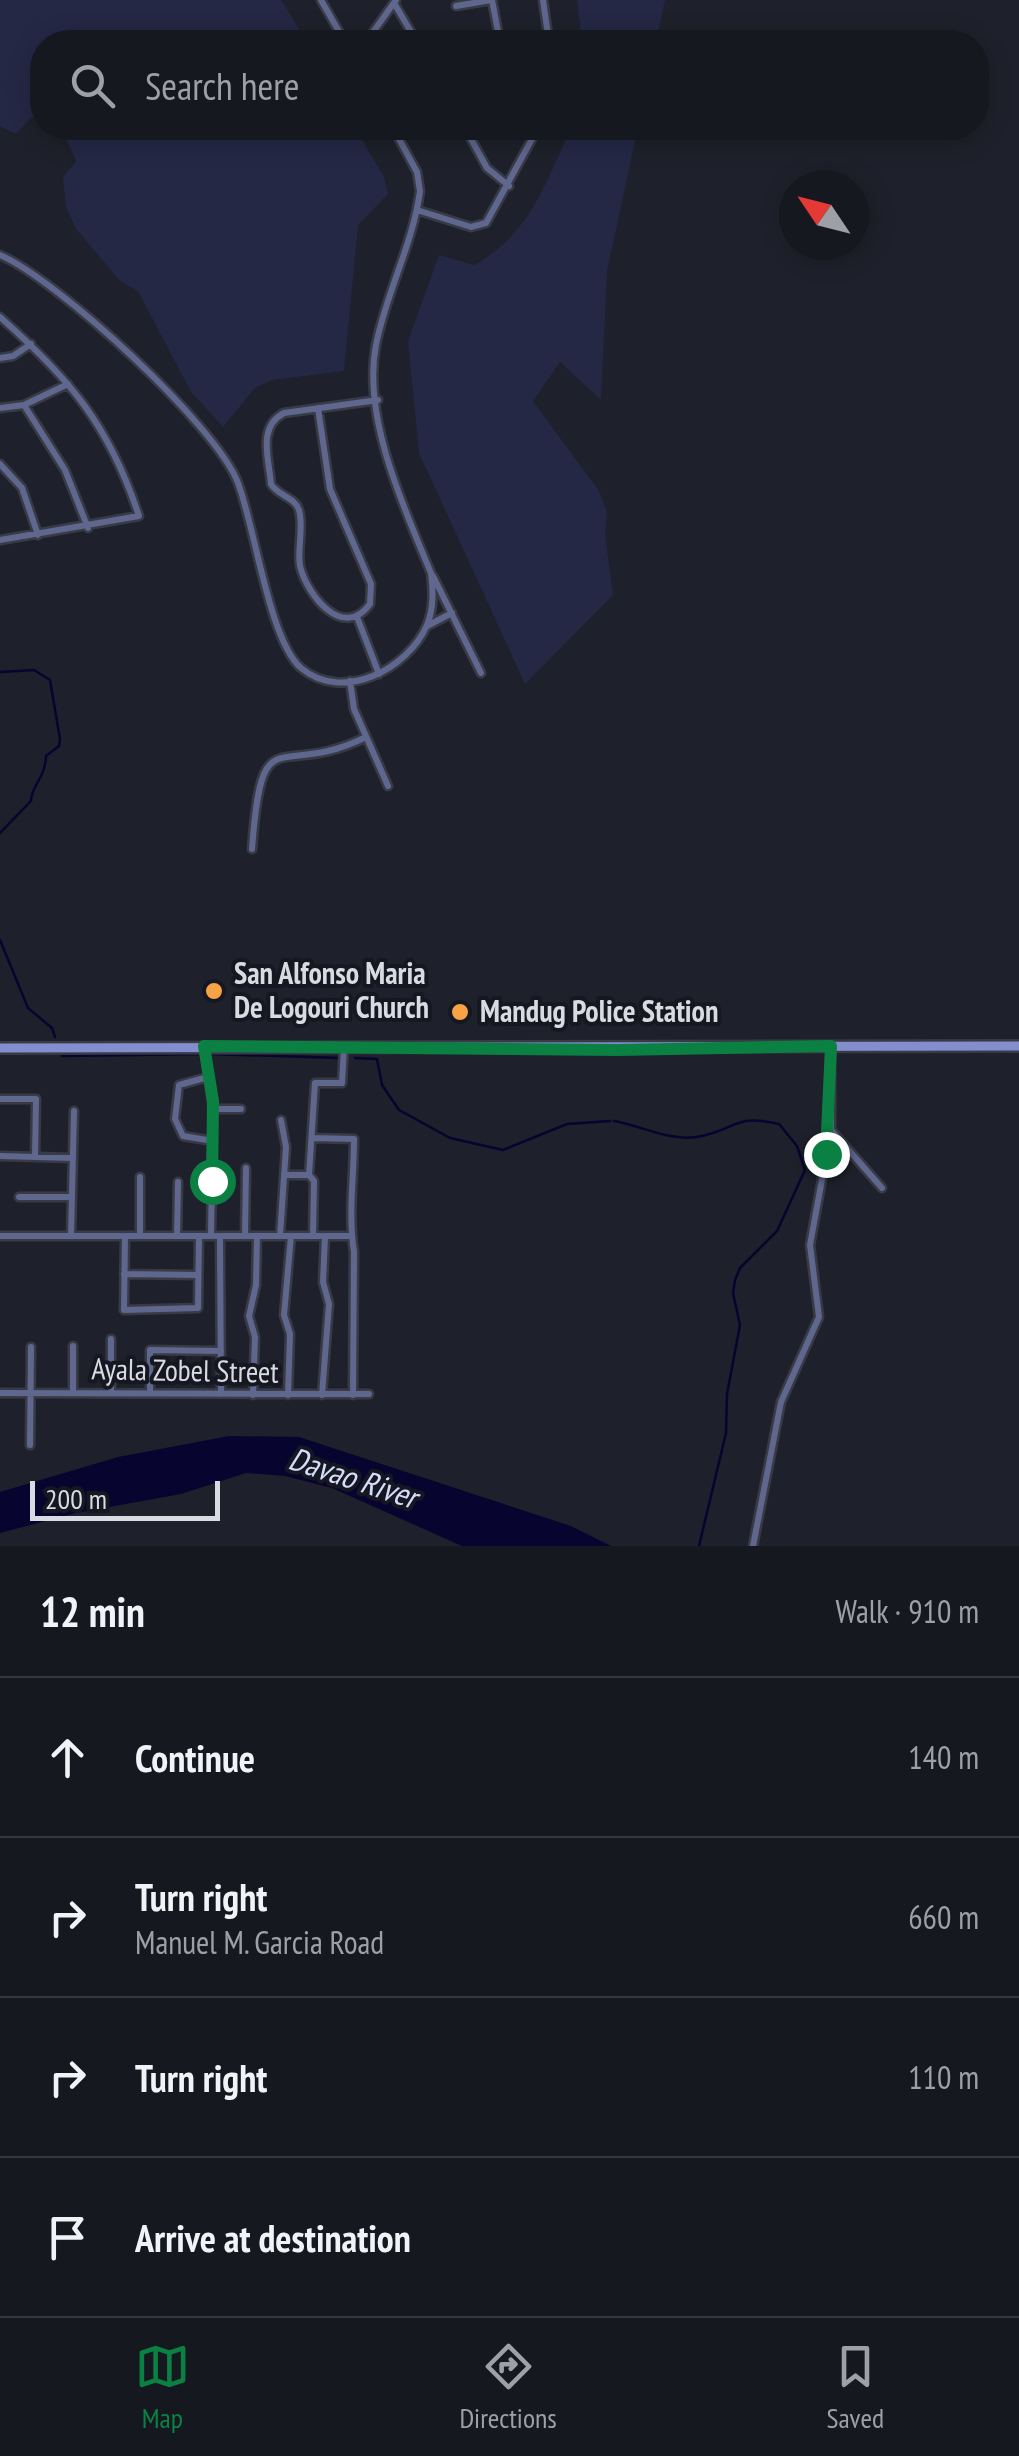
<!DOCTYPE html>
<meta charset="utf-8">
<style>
body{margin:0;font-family:"PT Sans Narrow",sans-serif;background:#23252d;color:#f1f3f6}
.compass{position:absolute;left:779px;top:170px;width:90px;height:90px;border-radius:50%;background:#161820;box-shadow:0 5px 25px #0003;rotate:305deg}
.scale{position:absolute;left:30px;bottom:25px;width:190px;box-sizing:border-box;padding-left:10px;border:5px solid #d9dae2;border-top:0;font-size:28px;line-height:35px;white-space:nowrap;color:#d9dae2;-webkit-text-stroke:8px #151721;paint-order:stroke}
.stop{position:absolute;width:30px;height:30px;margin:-22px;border:8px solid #0b8043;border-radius:50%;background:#fff}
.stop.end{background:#0b8043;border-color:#fff;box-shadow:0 2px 10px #0008}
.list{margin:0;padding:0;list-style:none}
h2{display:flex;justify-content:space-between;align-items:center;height:130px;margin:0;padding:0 40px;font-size:42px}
h2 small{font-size:32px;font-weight:400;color:#9ea0a5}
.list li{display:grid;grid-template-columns:65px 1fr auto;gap:30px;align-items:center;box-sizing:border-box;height:160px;padding:0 40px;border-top:2px solid #35373e}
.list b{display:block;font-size:38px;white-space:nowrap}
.list p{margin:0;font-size:32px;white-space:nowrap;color:#9ea0a5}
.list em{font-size:32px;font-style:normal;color:#9ea0a5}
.icon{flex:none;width:55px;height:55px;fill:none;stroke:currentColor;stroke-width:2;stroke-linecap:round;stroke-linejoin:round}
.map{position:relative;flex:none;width:1019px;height:1546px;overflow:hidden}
.search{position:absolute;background:#161820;box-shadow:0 5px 25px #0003;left:30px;right:30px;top:30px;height:110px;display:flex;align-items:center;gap:25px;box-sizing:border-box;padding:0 35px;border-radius:40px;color:#9ea0a5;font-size:38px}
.sheet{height:770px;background:#161820}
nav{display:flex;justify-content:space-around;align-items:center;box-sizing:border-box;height:140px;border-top:2px solid #35373e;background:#161820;font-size:28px;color:#9ea0a5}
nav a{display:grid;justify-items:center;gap:5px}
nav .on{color:#0b8043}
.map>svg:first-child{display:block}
</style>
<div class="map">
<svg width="1019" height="1546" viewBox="0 0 1019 1546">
<rect width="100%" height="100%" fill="#1e202b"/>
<path fill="#242845" d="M0 0H281L307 42H42V116L32 117 16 134 0 126Z
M577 0H665L656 42H582Z
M61 128H355L384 177 388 194 358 225 344 371 272 380 255 388 223 427 191 392 138 291 120 281 76 229 66 207 63 177 76 161Z
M571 128H638L607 271 601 400 560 362 533 401 599 491 607 512 605 535 613 595 525 684 419 453 408 341 439 255 475 265C531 232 545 184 571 128Z"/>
<path fill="#07042f" d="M229 1436 299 1437 571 1526 611 1546H462L332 1488 285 1476 246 1473 181 1494 76 1513 0 1533V1492L118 1457Z"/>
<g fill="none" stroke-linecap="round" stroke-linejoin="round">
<path stroke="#07042f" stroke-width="2.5" d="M0 672 34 670 50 680 60 739 59 746 46 756C45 780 31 785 31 801L0 833
M0 940 28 1008 52 1028 55 1037
M210 1054 341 1058
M62 1056 202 1054
M355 1058 377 1059 382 1085 399 1110 450 1138 503 1150 567 1124 610 1121
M614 1121C643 1126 672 1143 702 1136 738 1128 735 1114 779 1124L797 1146 805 1170 777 1231 740 1268 735 1280 733 1293 740 1325 727 1394 726 1433 699 1546"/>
<defs>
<path id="street" d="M321 0 345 42
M492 0 500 42
M543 0 549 42
M394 3 417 42
M456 6 491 0
M366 42 396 0
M465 128 487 168 509 186
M417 210 471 227 486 223 538 128
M0 255C58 280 217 426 238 483 255 527 269 640 301 668 343 703 408 669 427 625 434 608 433 590 431 573 404 508 362 417 376 345 386 293 413 244 420 191L417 172 393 128
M0 317C70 379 109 425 139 516L0 540
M0 358 13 356 31 344
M24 405 65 470 88 528
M0 408 24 405 68 384
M318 408 330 489 371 584 370 604C343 641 307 595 300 566 297 548 304 528 299 510 295 497 278 496 271 484 269 459 257 427 284 413L378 400
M0 464 22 488 38 535
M433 576 481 673
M357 617 379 674
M427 626 452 613
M350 681 354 709 388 786
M252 849C262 713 278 781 366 737
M204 1047 213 1109 211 1236
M208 1077 179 1085 175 1119 183 1136 213 1141
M0 1099H36L35 1157
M213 1109H241
M831 1130 882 1188
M314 1138 354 1139C354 1178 348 1213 354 1252L353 1395
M0 1156 73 1158
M286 1175H309
M19 1197H72
M0 1236H349
M71 1236 74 1111
M125 1236 124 1310 198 1308 199 1236
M140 1236V1177
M177 1236 178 1182
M220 1236 221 1394
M245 1236 246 1168
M280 1236 286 1147 281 1120
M313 1236 314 1181 309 1175 315 1083H342L344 1047
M124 1274 198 1275
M111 1339V1393
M73 1346V1393
M0 1393 369 1394
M150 1393V1350L221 1351
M253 1395 255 1337 249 1316 256 1285 257 1236
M288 1395 290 1334 284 1315 291 1236
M322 1395 329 1304 323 1282 325 1236
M30 1445 31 1347
M753 1546 781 1402 819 1317 810 1245 831 1130V1046"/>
<path id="secondary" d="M0 1048 1019 1046"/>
</defs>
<use href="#street" stroke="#383a45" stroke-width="11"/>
<use href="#secondary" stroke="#383a45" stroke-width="14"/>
<use href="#street" stroke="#5f678f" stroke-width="6"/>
<use href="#secondary" stroke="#838ecf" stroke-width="9"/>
</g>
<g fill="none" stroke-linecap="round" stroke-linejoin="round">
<path stroke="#0b8043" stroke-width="12" d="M212 1181 213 1101 204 1046 617 1050 831 1046 826 1154"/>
</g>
<g fill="#f5a345" stroke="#151721" stroke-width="4">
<circle cx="214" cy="991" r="10"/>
<circle cx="460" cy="1012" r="10"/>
</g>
<g text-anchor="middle" stroke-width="8" stroke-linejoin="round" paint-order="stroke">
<g font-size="30" font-weight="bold" fill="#d9dae2" stroke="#151721" text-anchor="start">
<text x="234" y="984">San Alfonso Maria<tspan x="234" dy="34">De Logouri Church</tspan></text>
<text x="480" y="1022">Mandug Police Station</text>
</g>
<g font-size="30" fill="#d9dae2" stroke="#151721">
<text transform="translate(185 1371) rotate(1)" y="10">Ayala Zobel Street</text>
</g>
<g font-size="32" font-style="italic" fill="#d5dcfd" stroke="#151721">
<text transform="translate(353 1478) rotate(18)" y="11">Davao River</text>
</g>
</g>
</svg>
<svg class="compass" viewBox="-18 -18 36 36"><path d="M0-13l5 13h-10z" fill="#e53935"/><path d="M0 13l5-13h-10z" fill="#9ea0a5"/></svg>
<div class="scale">200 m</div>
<div class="stop" style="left:212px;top:1181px"></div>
<div class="stop end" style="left:826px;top:1154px"></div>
<div class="search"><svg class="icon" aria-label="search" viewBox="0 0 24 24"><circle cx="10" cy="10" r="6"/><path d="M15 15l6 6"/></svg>Search here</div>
</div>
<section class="sheet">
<h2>12 min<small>Walk · 910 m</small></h2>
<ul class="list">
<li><svg class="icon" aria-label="ahead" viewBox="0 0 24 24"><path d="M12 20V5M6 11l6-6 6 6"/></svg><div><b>Continue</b></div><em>140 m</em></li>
<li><svg class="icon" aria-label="right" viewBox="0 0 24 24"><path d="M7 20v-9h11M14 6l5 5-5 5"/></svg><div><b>Turn right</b><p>Manuel M. Garcia Road</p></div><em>660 m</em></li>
<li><svg class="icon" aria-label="right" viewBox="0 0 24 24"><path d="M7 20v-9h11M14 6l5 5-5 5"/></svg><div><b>Turn right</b></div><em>110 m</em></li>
<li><svg class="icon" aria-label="arrive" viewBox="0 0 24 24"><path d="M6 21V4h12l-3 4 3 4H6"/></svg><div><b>Arrive at destination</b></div></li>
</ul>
</section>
<nav>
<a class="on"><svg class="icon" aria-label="map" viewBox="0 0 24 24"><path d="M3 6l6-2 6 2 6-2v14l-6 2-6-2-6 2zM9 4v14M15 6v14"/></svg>Map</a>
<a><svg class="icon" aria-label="directions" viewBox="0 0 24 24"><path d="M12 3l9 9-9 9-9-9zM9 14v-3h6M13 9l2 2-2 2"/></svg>Directions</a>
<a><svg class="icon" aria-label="saved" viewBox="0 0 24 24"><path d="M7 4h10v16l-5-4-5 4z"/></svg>Saved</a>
</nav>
